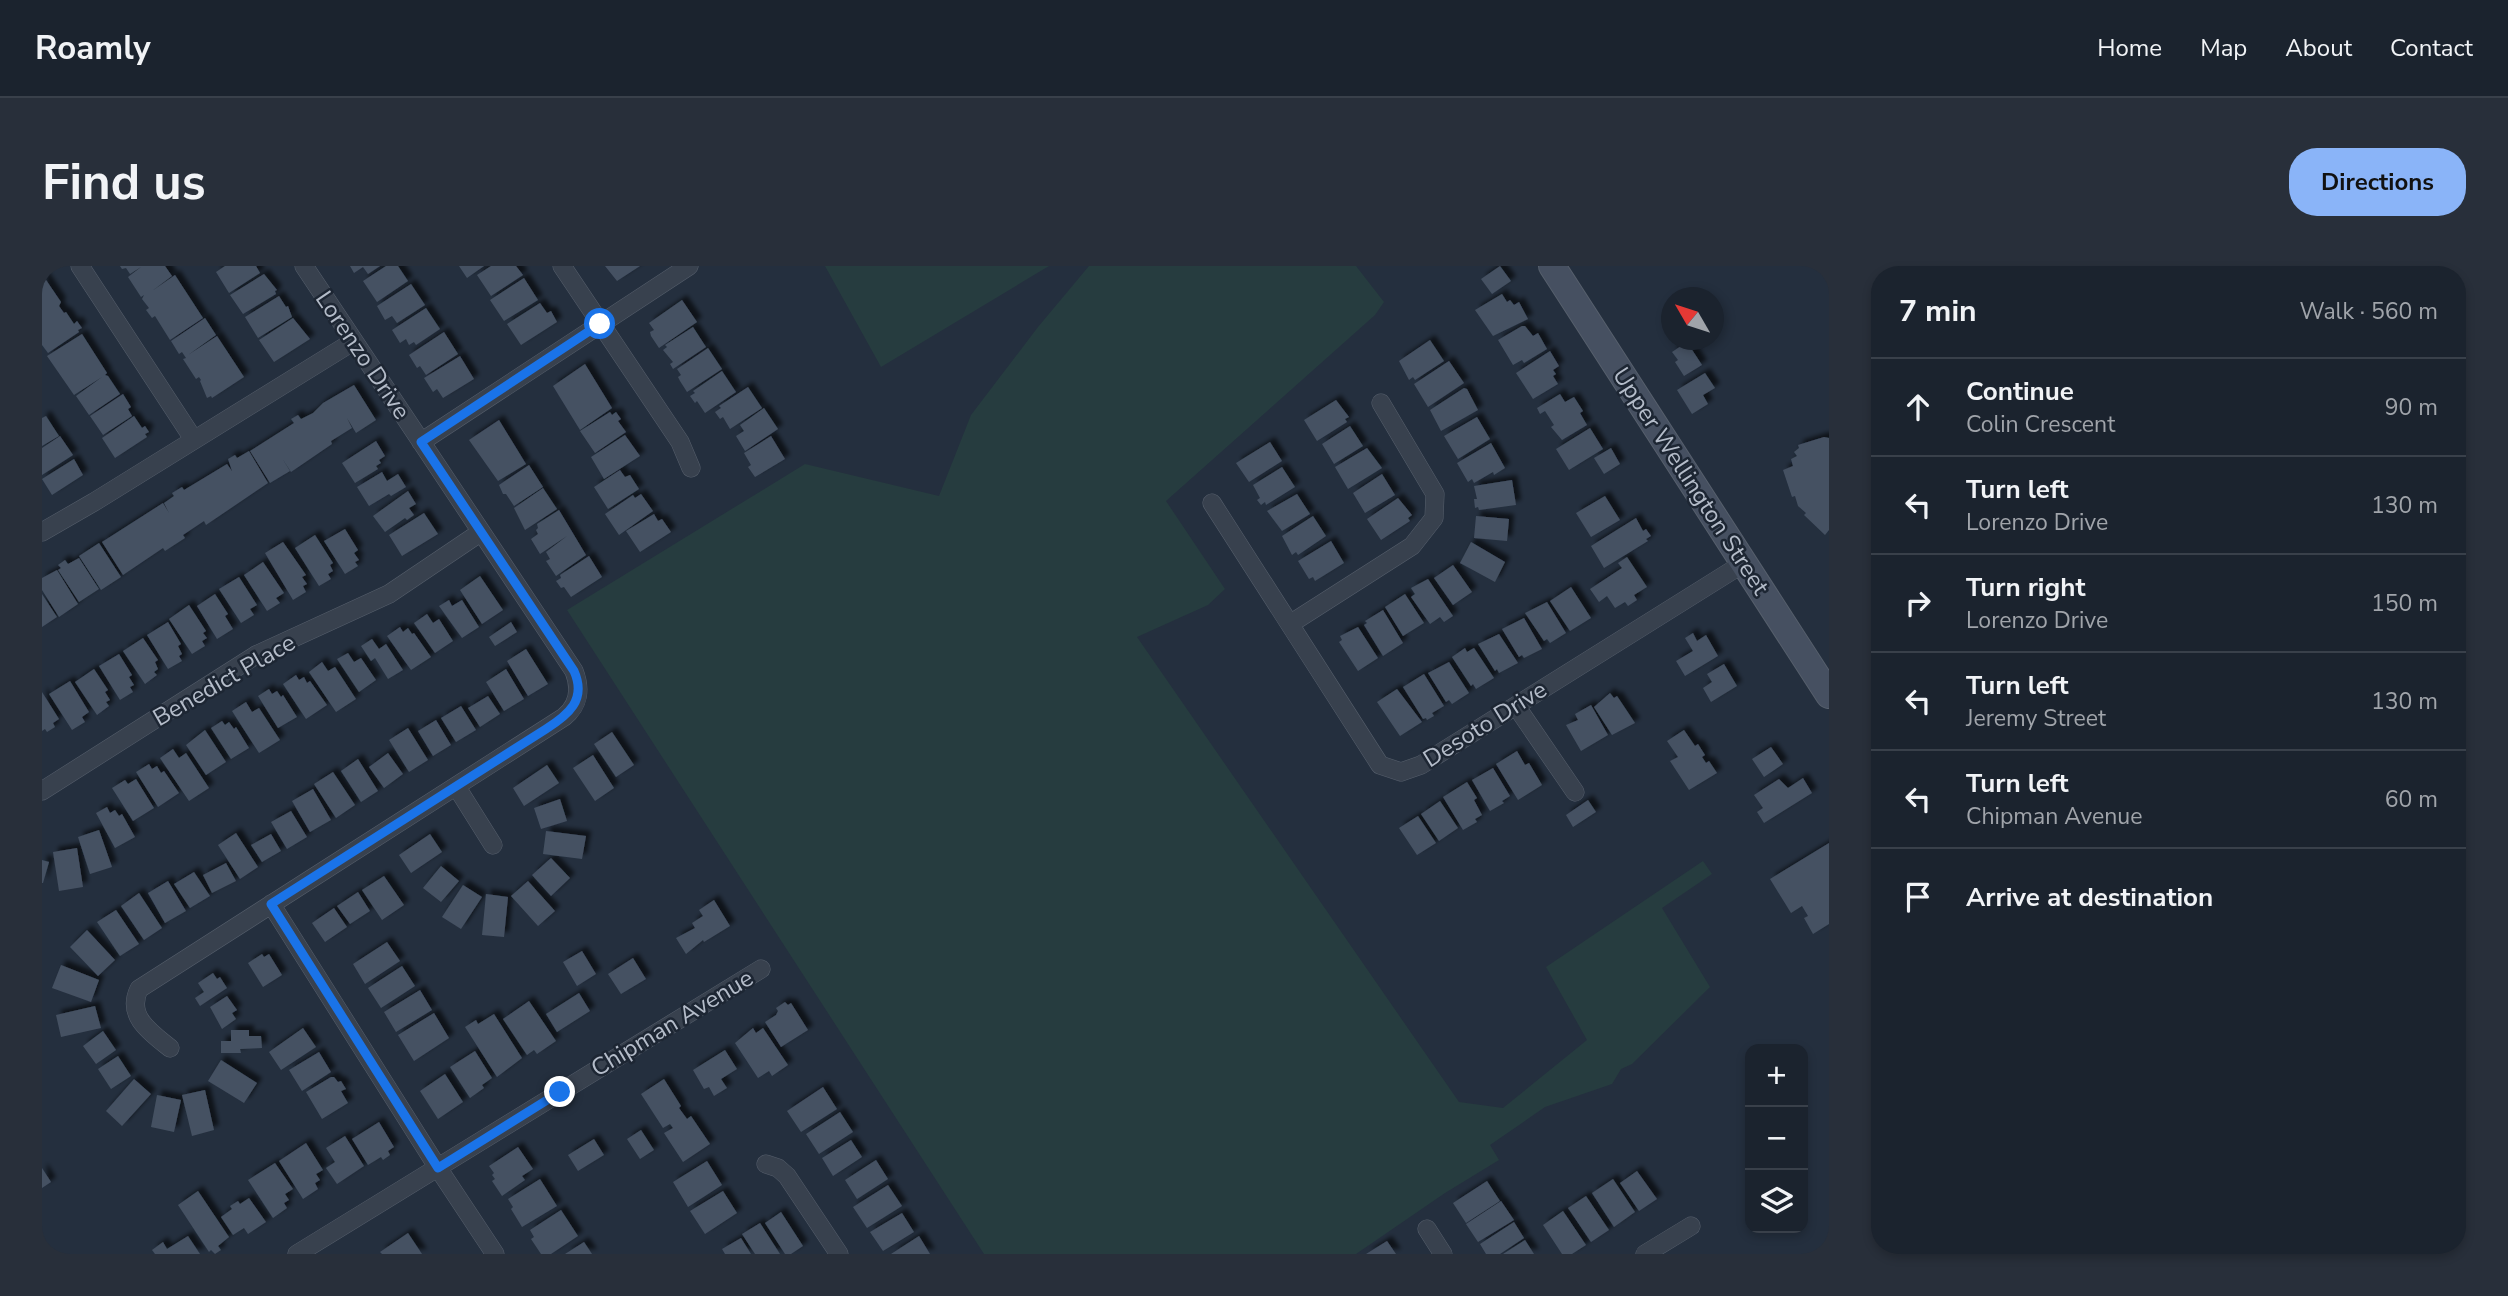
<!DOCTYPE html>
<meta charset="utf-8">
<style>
body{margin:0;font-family:"Nunito Sans",sans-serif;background:#282f3a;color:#f1f3f6}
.controls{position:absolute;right:21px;bottom:21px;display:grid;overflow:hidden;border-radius:14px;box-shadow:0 4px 10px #0003}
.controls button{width:63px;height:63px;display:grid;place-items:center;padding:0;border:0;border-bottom:2px solid #39404a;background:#1b232e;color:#f1f3f6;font:35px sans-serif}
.compass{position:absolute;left:1619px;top:21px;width:63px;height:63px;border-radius:50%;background:#1b232e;box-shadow:0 4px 10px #0003;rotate:309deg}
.stop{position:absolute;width:21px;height:21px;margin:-16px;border:5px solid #1a73e8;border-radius:50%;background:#fff}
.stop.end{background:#1a73e8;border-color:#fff;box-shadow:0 2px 7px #0008}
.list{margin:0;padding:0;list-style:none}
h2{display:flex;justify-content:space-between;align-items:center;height:91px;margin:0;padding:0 28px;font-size:30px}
h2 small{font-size:23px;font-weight:400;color:#a0a4aa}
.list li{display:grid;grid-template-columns:46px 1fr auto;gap:21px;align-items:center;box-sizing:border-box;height:98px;padding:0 28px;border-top:2px solid #39404a}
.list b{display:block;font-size:26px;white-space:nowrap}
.list p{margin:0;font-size:23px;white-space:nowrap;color:#a0a4aa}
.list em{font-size:23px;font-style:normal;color:#a0a4aa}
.icon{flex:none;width:38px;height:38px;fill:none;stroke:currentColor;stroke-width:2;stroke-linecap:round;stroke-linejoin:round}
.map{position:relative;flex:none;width:1787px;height:988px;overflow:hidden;border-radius:28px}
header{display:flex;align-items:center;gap:42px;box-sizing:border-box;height:98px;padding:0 35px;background:#1b232e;border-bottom:2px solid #39404a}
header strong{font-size:33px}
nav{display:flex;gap:38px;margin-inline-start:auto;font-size:24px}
.intro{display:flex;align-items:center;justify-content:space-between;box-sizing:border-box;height:168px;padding:0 42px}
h1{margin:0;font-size:49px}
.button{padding:18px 32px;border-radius:28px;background:#8ab4f8;color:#111;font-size:24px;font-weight:700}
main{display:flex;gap:42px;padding:0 42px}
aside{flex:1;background:#1b232e;border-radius:28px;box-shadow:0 4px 10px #0003}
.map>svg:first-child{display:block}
</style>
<header>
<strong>Roamly</strong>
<nav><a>Home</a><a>Map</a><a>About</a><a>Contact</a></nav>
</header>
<div class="intro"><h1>Find us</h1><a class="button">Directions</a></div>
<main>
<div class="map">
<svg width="1787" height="988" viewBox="0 0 1787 988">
<defs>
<filter id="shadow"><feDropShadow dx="5" dy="-5" stdDeviation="2" flood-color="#0009"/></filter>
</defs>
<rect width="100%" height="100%" fill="#242f3e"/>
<path fill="#263c3f" d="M783 0H1007L839 101Z
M1047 0H1314L1342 36 1333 49 1124 235 1183 323 1166 339 1095 371 1417 836 1461 842 1545 774 1504 701 1661 595 1670 608 1620 642 1668 721 1590 798 1579 803 1570 818 1503 841 1448 879 1457 894 1403 927 1314 988H942L525 344 763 198 897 230 929 149 996 61Z"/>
<path fill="#455162" filter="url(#shadow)" d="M78 0H123L130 10 110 25 133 9 161 52 128 74 113 50 110 52 104 44 107 42 100 33 102 29 99 31 86 11 99 1 88 8 84 2 80 3Z
M183 0H214L218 7 187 27 174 6Z
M308 0H338L326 8 321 1 312 7Z
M344 0H356L366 15 335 36 321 15Z
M417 0H442L425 12Z
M449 0H474L481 9 449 30 435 9Z
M563 0H598L575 15Z
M1458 0 1469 15 1450 28 1439 13Z
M0 8 19 36 17 40 22 47 24 46 32 58 35 55 40 62 36 64 37 66 6 87 0 79Z
M222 8 235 24 233 25 234 28 201 48 188 29Z
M482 12 496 34 462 55 448 34Z
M369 18 383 39 355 57 350 50 343 54 335 40Z
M1460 28 1465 36 1468 34 1472 39 1477 36 1486 53 1451 70 1433 44Z
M237 30 244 41 246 40 250 51 216 72 203 51Z
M640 34 655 56 617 82 609 70 608 66 612 64 607 57Z
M498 37 505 47 509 45 515 56 479 79 465 58Z
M384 42 398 63 374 79 372 76 367 79 364 73 358 77 350 64Z
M163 52 174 69 146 89 175 70 202 111 170 132 169 130 165 132 158 115 159 114 157 111 154 113 141 93 144 92 140 86 137 88 129 75Z
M251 52 268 73 232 96 217 74Z
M1480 60H1483L1491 70 1496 67 1505 83 1482 97 1480 94 1471 99 1456 74Z
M651 61 664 81 631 103 628 98 631 96 621 84 625 81 623 79Z
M402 66 416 88 384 109 378 100 375 102 367 89Z
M40 68 65 107 63 109 66 110 78 128 47 149 34 130 60 111 32 129 5 90Z
M1388 74 1402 95 1373 114 1371 111 1367 114 1357 95Z
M1645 76 1660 99 1642 110 1633 96 1636 94 1630 86Z
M666 82 680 103 645 126 638 115 636 111 639 109 635 103Z
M1508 85 1517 100 1511 104 1514 108 1511 110 1516 118 1491 133 1474 107Z
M418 90 432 113 401 132 395 123 391 126 382 112Z
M1407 95 1422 117 1386 141 1372 118Z
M543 98 570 142 538 164 511 120Z
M680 105 694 126 663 147 655 135 653 137 648 130 653 127 651 125Z
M1663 107 1673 122 1661 129 1666 138 1650 148 1635 124Z
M312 119 334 154 314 167 305 152 310 162 289 175 290 178 249 206 240 192 248 205 228 217 208 185 252 157 249 153 256 149 259 153 271 147 281 137Z
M706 121 720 142 688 163 681 151 678 153 673 146 679 142 677 140Z
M1422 122 1425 123 1436 144 1399 165 1388 144Z
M81 128 89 141 86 143 90 150 61 169 48 150Z
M1518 128 1523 136 1532 131 1541 145 1538 147 1545 159 1520 174 1509 161 1512 159 1503 145 1498 148 1495 142Z
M1294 134 1307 151 1303 153 1305 156 1275 175 1262 154Z
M722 142 736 163 703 185 694 170 702 165 698 159Z
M568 146 570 149 574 146 579 153 576 155 584 166 553 187 538 165Z
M4 150 17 170 0 180V152Z
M92 150 100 162 103 160 107 166 103 168 105 171 73 192 60 172Z
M1435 151 1448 173 1416 193 1402 170Z
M457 154 484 198 456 215 427 174Z
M1308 160 1321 180 1292 198 1280 178Z
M1548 162 1561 183 1527 204 1514 183Z
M583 169 598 190 562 213 549 191Z
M18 170 31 189 0 209V182Z
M729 170 743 193 713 211 706 201 709 199 702 187Z
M1782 171 1787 172V264L1783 269 1762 249 1764 247 1756 240 1753 230 1750 231 1741 204 1751 200 1749 193 1755 190 1752 186 1757 182 1756 179Z
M334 175 343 190 337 194 339 197 334 200 336 203 313 217 300 197Z
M1228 176 1240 195 1207 216 1194 197Z
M1449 177 1463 202 1452 209 1451 206 1432 217 1430 213 1426 216 1415 197Z
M1325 182 1340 202 1306 223 1293 201Z
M1569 182 1578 198 1562 208 1552 192Z
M207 185 226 217 164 259 162 255 141 269 143 272 123 285 121 282 81 309 60 276 121 237 127 247 122 237 132 230 130 227 140 221 142 224 185 198 190 205 186 193 193 189 195 192Z
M32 193 41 209 10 229 0 213Z
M487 199 501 221 472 240 464 228H461L457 219Z
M1240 201 1253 221 1224 239 1223 236 1219 239 1215 234 1218 232 1211 219Z
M578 204 583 211 588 209 597 223 566 243 552 221Z
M340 206 345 215 356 208 364 221 349 230 347 228 327 240 315 221Z
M1340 208 1353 229 1323 247 1311 227Z
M1470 214 1474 239 1437 244 1436 241 1433 242 1432 233H1435L1432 220Z
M501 222 515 243 483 264 472 242Z
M366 225 374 238 367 242 372 249 365 254 363 252 343 266 331 250Z
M599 228 611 245 577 269 563 248 591 229 593 232Z
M1255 228 1268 248 1240 265 1225 245Z
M1563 230 1578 254 1549 271 1534 247Z
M1356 232 1370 249 1366 252 1368 255 1339 274 1325 253Z
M517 244 544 289 514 310 504 295 508 293 504 286 525 270 498 288 489 273 496 268 494 264 496 262 495 258Z
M382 247 396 268 360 290 347 269Z
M612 248 616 255 620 253 629 266 598 286 584 265Z
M1271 250 1284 270 1256 289 1254 286 1250 289 1240 270Z
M1434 250 1467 253 1465 275 1432 272Z
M1594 252 1601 265 1604 263 1609 270 1604 273 1606 275 1562 302 1549 280Z
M303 263 316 284 312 287 317 294 313 296 316 300 303 308 282 275Z
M273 269 291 297 288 299 291 305 286 308 289 313 277 320 253 282Z
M1289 275 1302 297 1273 315 1271 311 1267 313 1256 295Z
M241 276 264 309 260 311 265 318 261 320 264 326 251 334 223 287Z
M1429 276 1463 296 1453 316 1418 297Z
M57 277 79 311 59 324 37 290Z
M547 290 560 311 529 331 522 321 519 322 514 315 519 312 518 309Z
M1585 291 1605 321 1592 329 1595 334 1586 340 1583 336 1573 342 1565 330 1557 336 1548 323 1580 302 1576 297Z
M37 292 57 323 37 336 16 304 19 302 16 299 23 294 26 298Z
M221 296 242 327 234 332 238 337 225 345 202 309Z
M1411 299 1430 326 1411 339 1392 312Z
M15 304 36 338 17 351 0 324V312Z
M438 310 461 344 440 358 418 324Z
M197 311 215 339 208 343 212 349 199 357 177 323Z
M1386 313 1411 350 1402 356 1398 351 1388 358 1369 331 1373 328 1369 322Z
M1529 321 1549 352 1528 365 1508 335Z
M0 328 15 351 0 361Z
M173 328 186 348 183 350 191 363 175 373 155 340Z
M1363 328 1382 357 1361 370 1343 341Z
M407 334 410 340 420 334 437 361 420 372 397 340Z
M1505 336 1524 367 1508 377 1505 373 1502 375 1483 347Z
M147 339 164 365 161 367 165 372 160 375 163 380 150 388 127 353Z
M1341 344 1361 377 1341 390 1322 359 1325 357 1323 355Z
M385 348 391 357 397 353 411 375 393 387 372 357Z
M1482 352 1500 383 1482 392 1480 389 1477 391 1460 363Z
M126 356 139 378 136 380 140 388 137 390 140 395 126 403 105 369Z
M469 356 475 366 453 380 447 371Z
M358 361 361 366 366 362 370 368 372 367 389 391 369 404 345 370Z
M1316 361 1336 392 1316 405 1297 376 1300 374 1298 370Z
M1651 367 1655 375 1664 369 1676 390 1643 410 1634 395 1651 385 1643 372Z
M1457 368 1476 397 1457 407 1455 403 1453 405 1436 378Z
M101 372 116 394 113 396 116 403 112 406 115 409 103 418 81 385Z
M330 373 337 383 344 378 361 404 346 413 333 392 329 395 319 380Z
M1423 382 1425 386 1432 382 1452 412 1434 423 1431 418 1429 420 1410 391Z
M484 383 506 418 486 430 465 395Z
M306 387 312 396 319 392 334 414 317 426 295 393Z
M77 388 90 409 87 411 92 419 88 421 91 426 78 434 57 400Z
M280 396 286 405 293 401 314 433 294 446 267 406Z
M1407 396 1427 427 1410 438 1407 434 1404 436 1386 407Z
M1682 398 1695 420 1669 436 1661 422 1670 416 1665 408Z
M52 403 66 424 63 426 68 434 64 436 67 440 55 449 33 416Z
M464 403 482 433 462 445 444 416Z
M1382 408 1402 440 1390 447 1392 450 1385 454 1384 452 1381 453 1361 421Z
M254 409 257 414 262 411 265 417 268 415 285 439 264 453 241 418Z
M28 415 47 446 40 451 43 456 30 464 7 428Z
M227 423 230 428 235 425 239 431 241 429 255 451 236 462 216 430Z
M1355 423 1380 456 1358 470 1335 436Z
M0 426 17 453 11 457 13 461 5 466 3 463 0 465Z
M1568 427 1572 432 1575 430 1593 457 1570 469 1552 441Z
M446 430 458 448 438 461 426 442Z
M204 436 210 446 217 442 238 474 217 487 190 445Z
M1549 439 1566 469 1539 485 1524 459 1536 454 1533 448Z
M419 440 434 464 414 476 399 452Z
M394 454 409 479 391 490 376 465Z
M180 455 183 459 187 456 192 463 194 461 207 482 189 493 169 462Z
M366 462 386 494 367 506 347 474Z
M163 464 184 496 164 509 144 479Z
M1642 464 1653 480 1656 478 1663 489 1660 491 1664 497 1667 495 1675 507 1647 524 1628 495 1636 491 1625 475Z
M570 466 592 499 574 511 552 478Z
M1729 481 1741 498 1722 511 1710 493Z
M131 483 137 492 144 487 167 522 147 535 118 492Z
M1475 485 1483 499 1487 497 1500 519 1476 534 1454 498Z
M346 487 361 508 342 522 327 501Z
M551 489 572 522 553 535 531 502Z
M316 493 336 525 319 536 299 505Z
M107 498 110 503 115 500 119 507 122 505 137 527 116 541 94 506Z
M505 499 517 517 482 540 471 522Z
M1451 502 1468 530 1460 535 1462 537 1448 545 1430 514Z
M291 506 313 539 294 552 272 518Z
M1761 512 1770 527 1722 557 1715 546 1721 542 1712 529 1737 513 1746 522Z
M94 513 112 542 91 555 70 522 83 514 86 518Z
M1425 516 1435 532 1432 534 1440 549 1433 553 1435 556 1421 564 1401 531Z
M271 523 289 554 268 566 250 535Z
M518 533 525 555 499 563 492 542Z
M1546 534 1554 546 1531 561 1524 549Z
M1398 535 1416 562 1397 575 1379 548Z
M65 541 68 547 73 544 77 550 80 548 93 571 73 582 54 547Z
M249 545 265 571 245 583 229 556Z
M1376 550 1394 577 1375 589 1357 562Z
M57 564 70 601 48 608 36 571Z
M504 565 544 570 540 593 501 588Z
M194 567 216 601 198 613 176 579Z
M229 568 239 585 220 596 209 579Z
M388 568 400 586 369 607 357 589Z
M1787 577V658L1771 668 1762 652 1766 650 1760 640 1749 647 1728 613Z
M35 582 41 621 17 625 11 586Z
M509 592 528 612 509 630 490 609Z
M0 594 7 596 1 617H0Z
M184 597 194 615 170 627 161 609Z
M399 600 417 615 399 636 381 622Z
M152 606 168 630 148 642 132 618Z
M342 610 362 639 340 654 320 624Z
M126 615 144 645 123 657 106 627Z
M486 615 513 645 496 660 469 630Z
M421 619 440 631 419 663 400 651Z
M316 626 328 645 308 658 295 640Z
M97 627 120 662 102 674 79 640Z
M444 628 466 631 462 671 440 669Z
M672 634 688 660 662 676 661 674 644 688 634 672 653 662 650 657 661 650 657 644Z
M292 642 305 661 283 676 270 657Z
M74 644 97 678 78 690 55 656Z
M45 664 73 694 56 710 28 681Z
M345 676 358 695 323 718 311 698Z
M540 685 554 708 535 720 521 696Z
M220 688 222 691 227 688 240 709 221 721 206 697Z
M591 692 604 713 579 728 566 708Z
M19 699 57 714 49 736 10 722Z
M360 700 373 720 339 742 326 722Z
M171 707 175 713 178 711 185 722 158 740 153 732 162 726 156 717Z
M378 724 390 744 354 766 342 746Z
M537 727 548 745 515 766 504 748Z
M185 730 195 744 190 747 194 753 180 763 168 741Z
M487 735 514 775 495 788 492 784 485 789 461 753Z
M743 736 746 739 749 737 766 764 739 781 723 756 734 749 736 745 734 742Z
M53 740 59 762 19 771 14 749Z
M392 747 407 772 372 795 356 769Z
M452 748 480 792 455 811 423 761 434 754 436 758Z
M261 762 274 781 239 804 227 786Z
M711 762 714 767 721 762 746 799 730 810 727 805 716 812 693 777Z
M189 764H207V770H219L220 782 198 783 199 787H179V775H189Z
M61 765 74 784 54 798 41 780Z
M683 784 695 803 679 813 685 822 672 830 667 821 662 823 651 804Z
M433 785 450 812 440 819 442 822 428 832 408 801Z
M277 786 289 806 260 825 247 804Z
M76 790 89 810 69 823 56 803Z
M179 794 215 817 202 837 166 815Z
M403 808 421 836 396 853 378 825Z
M289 811H292L296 816 299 815 304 823 299 825 306 837 280 853 264 826Z
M92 813 109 828 80 860 64 845Z
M622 813 639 840 637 842 645 853 649 850 668 878 641 896 622 867 631 862 628 858 621 862 599 828Z
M781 821 795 843 759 866 745 845Z
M163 824 172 864 150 870 140 829Z
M115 829 139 834 132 866 109 861Z
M798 846 811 866 777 888 764 868Z
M337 856 352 881 346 885 348 889 341 894 339 891 326 899 310 873Z
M599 864 612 884 598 893 585 873Z
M303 870 322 900 295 918 284 902 293 896 284 882Z
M552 873 562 889 536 905 526 889Z
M809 874 820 891 791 910 780 892Z
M264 877 281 904 274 908 278 914 273 917 276 923 261 933 237 895Z
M476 881 491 903 480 910 483 914 460 930 450 915 453 913 450 909 452 907 447 900Z
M834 894 846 913 815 933 803 914Z
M665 895 680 919 646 941 631 916Z
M233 897 251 923 243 928 247 934 242 937 245 942 231 952 206 914Z
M0 902 9 916 0 922Z
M1595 905 1615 933 1597 945 1578 917Z
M498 913 515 940 480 961 469 943 471 941 466 933Z
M1571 913 1593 946 1572 961 1550 927Z
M1445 915 1458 935 1424 957 1411 937Z
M846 919 860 940 825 962 811 941Z
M156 925 187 971 176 980 179 984 173 988 169 984 167 986 136 939Z
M681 925 695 947 663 968 648 945Z
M1544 930 1567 964 1549 976 1526 942Z
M207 932 224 956 206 968 202 962 191 969 179 951 190 943 188 940 196 935 198 938Z
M1459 935 1472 954 1436 976 1424 958Z
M519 944 536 970 509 988H499L489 973 492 971 488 964Z
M1521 945 1544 979 1530 988H1520L1501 959Z
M739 946 761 980 749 988H743L723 957Z
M860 947 872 966 841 985 828 966Z
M1472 956 1482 972 1458 988H1444L1438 978Z
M718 957 738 988H713L700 968Z
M366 967 380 988H340L338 986Z
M146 970 158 988H113L110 984 121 976 125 983Z
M877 970 888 988H849Z
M699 972 709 988H683L680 983Z
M1483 974 1492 988H1461Z
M1345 975 1354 988H1324Z
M542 976 550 988H523Z"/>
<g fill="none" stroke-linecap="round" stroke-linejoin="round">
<defs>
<path id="minor" d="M38 0 152 174
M520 0 638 176 649 202
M379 176 647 0
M1170 237 1338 499 1359 506 1379 499 1702 297
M0 266 52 236 312 75
M1248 358 1370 280 1392 252 1393 228 1339 137
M1474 440 1533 526
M414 520 451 579
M0 525 214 389 347 328 439 266
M229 638 396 902 453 988
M128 782C108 766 84 750 97 723L522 451C537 439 539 423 532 405L262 0
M724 898 736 902 745 910 797 988
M1385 963 1401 988
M255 988 719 703
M1603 988 1649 960"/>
<path id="secondary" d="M1510 0 1787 429"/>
</defs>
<use href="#minor" stroke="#565f6c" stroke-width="19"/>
<use href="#secondary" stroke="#565f6c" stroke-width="28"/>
<use href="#minor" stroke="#38414e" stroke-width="18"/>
<use href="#secondary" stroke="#465061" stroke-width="26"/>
</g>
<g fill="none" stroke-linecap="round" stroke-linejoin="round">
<path stroke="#1a73e8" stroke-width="9" d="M518 826 396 902 229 638 504 463C526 449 545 434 532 405L379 176 558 58"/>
</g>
<g text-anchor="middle" stroke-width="5" stroke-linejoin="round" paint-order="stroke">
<g font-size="24" fill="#b4bcc9" stroke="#1d2633">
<text transform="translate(321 89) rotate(56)" y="8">Lorenzo Drive</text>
<text transform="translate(1649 215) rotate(57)" y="8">Upper Wellington Street</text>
<text transform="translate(182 414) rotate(-30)" y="8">Benedict Place</text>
<text transform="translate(1443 458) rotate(-32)" y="8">Desoto Drive</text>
<text transform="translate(630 757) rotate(-31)" y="8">Chipman Avenue</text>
</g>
</g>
</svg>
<div class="controls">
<button>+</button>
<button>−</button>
<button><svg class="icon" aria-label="layers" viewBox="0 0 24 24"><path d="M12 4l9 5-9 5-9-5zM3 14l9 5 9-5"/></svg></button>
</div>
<svg class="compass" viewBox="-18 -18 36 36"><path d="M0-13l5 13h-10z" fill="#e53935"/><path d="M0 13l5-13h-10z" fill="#a0a4aa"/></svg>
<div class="stop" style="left:558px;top:58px"></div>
<div class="stop end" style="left:518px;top:826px"></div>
</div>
<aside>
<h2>7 min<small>Walk · 560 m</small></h2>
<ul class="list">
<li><svg class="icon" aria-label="ahead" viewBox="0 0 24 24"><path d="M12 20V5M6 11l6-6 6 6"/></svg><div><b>Continue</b><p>Colin Crescent</p></div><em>90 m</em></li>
<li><svg class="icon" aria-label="left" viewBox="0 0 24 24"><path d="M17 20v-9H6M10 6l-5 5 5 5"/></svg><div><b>Turn left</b><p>Lorenzo Drive</p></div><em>130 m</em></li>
<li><svg class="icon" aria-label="right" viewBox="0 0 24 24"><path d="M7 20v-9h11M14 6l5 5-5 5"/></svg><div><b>Turn right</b><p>Lorenzo Drive</p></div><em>150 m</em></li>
<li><svg class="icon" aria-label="left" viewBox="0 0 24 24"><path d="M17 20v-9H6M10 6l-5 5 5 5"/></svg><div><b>Turn left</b><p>Jeremy Street</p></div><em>130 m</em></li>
<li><svg class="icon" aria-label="left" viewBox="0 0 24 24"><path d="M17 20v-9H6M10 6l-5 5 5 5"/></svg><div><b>Turn left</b><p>Chipman Avenue</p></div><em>60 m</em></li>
<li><svg class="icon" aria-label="arrive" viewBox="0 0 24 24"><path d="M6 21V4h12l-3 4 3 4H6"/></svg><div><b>Arrive at destination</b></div></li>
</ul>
</aside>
</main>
